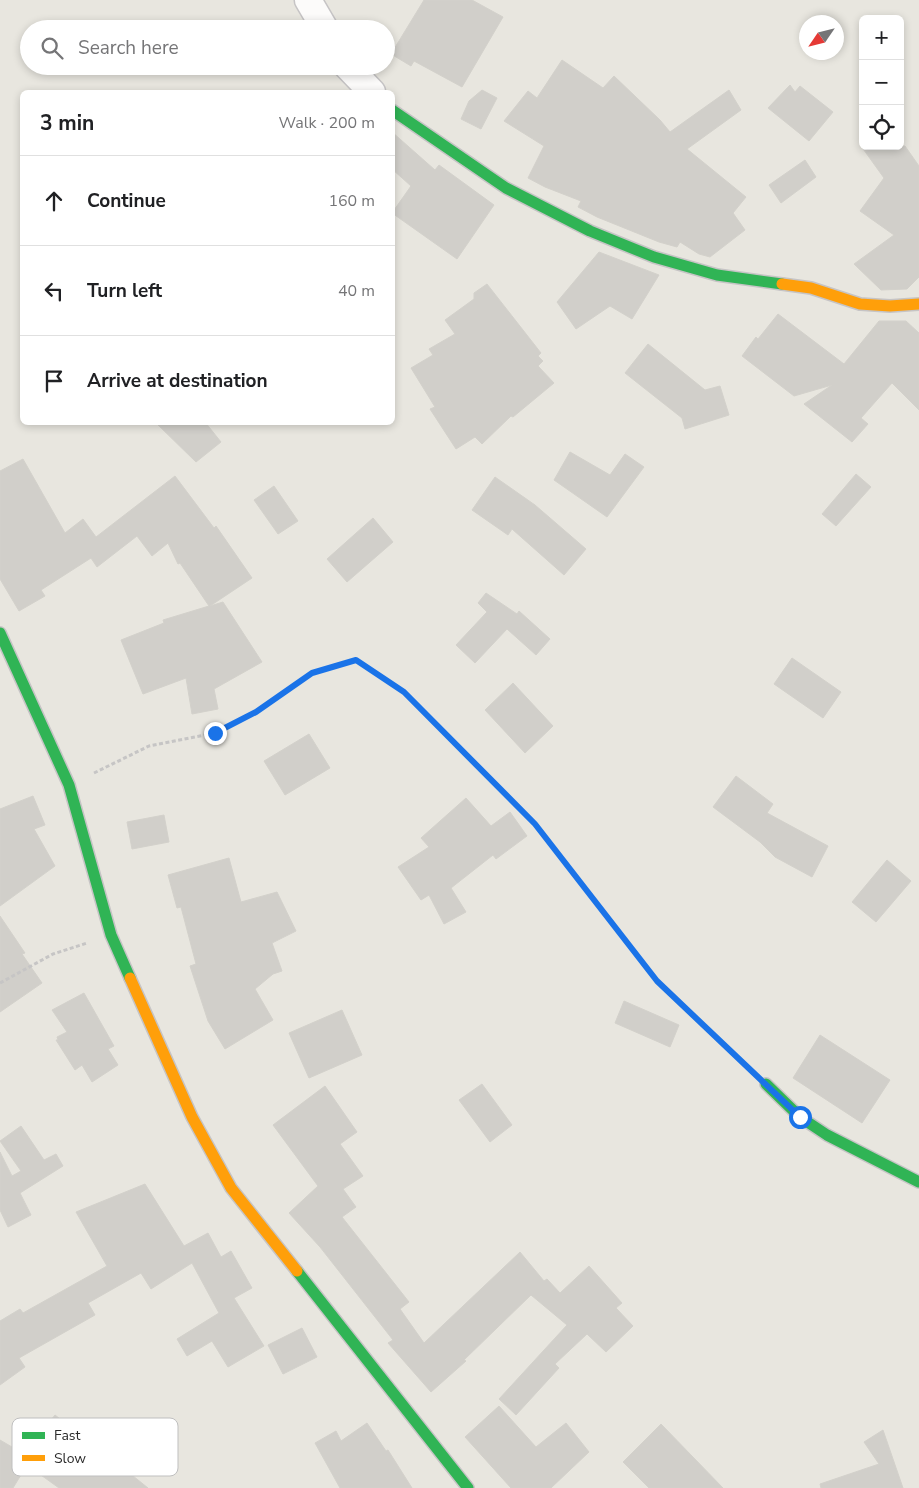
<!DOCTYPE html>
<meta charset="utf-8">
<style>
body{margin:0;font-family:"Nunito Sans",sans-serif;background:#f2f2f2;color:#202124}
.controls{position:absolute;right:15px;top:15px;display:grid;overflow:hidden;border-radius:8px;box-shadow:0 2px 8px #0003}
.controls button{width:45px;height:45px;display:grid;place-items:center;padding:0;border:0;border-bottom:1px solid #e0e0e0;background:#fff;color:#202124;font:25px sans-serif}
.compass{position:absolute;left:799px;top:15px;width:45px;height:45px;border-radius:50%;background:#fff;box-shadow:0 2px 8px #0003;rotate:235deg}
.stop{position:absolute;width:15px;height:15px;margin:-11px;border:4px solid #1a73e8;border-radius:50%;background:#fff}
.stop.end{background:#1a73e8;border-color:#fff;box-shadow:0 1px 5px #0008}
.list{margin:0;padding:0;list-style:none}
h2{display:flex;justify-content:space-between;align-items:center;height:65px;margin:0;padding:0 20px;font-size:21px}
h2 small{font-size:16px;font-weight:400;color:#757577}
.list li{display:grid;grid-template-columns:32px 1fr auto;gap:15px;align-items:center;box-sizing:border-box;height:90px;padding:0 20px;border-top:1px solid #e0e0e0}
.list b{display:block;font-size:19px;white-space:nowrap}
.list em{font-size:16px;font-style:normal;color:#757577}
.icon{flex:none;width:28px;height:28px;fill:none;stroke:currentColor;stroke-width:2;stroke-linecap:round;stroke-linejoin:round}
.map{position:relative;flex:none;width:919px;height:1488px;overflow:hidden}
.search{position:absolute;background:#fff;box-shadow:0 2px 8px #0003;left:20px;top:20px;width:375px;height:55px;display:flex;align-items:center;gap:12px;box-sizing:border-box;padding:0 18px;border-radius:28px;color:#757577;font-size:19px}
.panel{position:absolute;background:#fff;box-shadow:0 2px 8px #0003;left:20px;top:90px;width:375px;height:335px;border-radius:8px}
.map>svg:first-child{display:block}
</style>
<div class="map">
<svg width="919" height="1488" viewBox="0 0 919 1488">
<rect width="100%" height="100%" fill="#e8e6df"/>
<path fill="#d1cfca" stroke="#d3d1cb" d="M424 0H472L503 17 462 87 414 61 411 66 391 54Z
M562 60 603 88 614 76 660 120 670 132 729 90 741 110 687 149 746 197 733 213 745 230 710 257 699 254 680 242 677 247 659 242 597 217 578 207 581 201 545 187 528 178 544 146 504 121 528 91 537 98Z
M790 85 795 92 800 86 833 112 809 141 768 108Z
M482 90 497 98 481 129 461 119 469 101Z
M392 132 435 170 439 165 494 205 457 259 392 213 411 186 392 169Z
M861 146H905L919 166V277L907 289 881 290 854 264 894 235 860 211 884 178Z
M805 160 816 177 781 203 769 185Z
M599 252 659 275 632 319 610 306 576 329 557 302Z
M487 284 541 353 538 356 543 361 538 366 554 383 513 417 511 416 482 444 475 437 456 449 430 409 435 407 411 368 433 355 429 349 455 334 445 320 474 299V293Z
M778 314 844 364 879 321H906L919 333V410L892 383 861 418 868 424 852 442 804 404 832 385 794 396 742 356 756 337 758 339Z
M648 344 705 390 720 386 729 415 685 429 682 418 625 373Z
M155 422H205L221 442 196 462Z
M570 452 610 475 625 454 644 467 607 517 554 480Z
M23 459 65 533 83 519 96 537 175 476 214 528 216 526 252 578 210 606 223 602 262 662 214 689 218 709 192 714 186 678 143 694 121 640 164 623 163 620 209 606 180 563 178 564 168 543 152 556 137 536 97 567 91 558 41 590 45 596 19 611 0 579V471Z
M856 474 871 487 836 526 822 514Z
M495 477 535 505 586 549 564 575 512 529 508 535 472 510Z
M274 486 298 521 278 534 254 500Z
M373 518 393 542 347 582 327 559Z
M486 593 517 614 519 611 550 639 536 655 507 629 475 663 456 645 487 612 478 603Z
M792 658 841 692 823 718 774 684Z
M513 683 553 726 525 753 485 710Z
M309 734 330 768 285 795 264 761Z
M736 776 773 804 767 813 828 846 812 877 775 857 760 842 713 807Z
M33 796 45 825 34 829 55 866 0 906V809Z
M466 798 491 826 510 812 527 836 496 859 493 855 451 888 466 912 444 924 429 895 421 900 398 867 429 847 421 838Z
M164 815 169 842 132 849 127 822Z
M229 858 241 902 277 892 296 931 272 943 282 971 273 974 255 989 273 1020 225 1049 208 1021 190 966 196 964 181 907 177 908 168 875Z
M887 860 911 881 876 922 852 902Z
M0 916 25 953 22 954 42 983 0 1012Z
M84 993 114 1046 108 1049 118 1065 92 1082 82 1065 75 1070 56 1040H58L57 1037 67 1032 52 1010Z
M624 1001 679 1025 670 1047 615 1023Z
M342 1010 362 1055 309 1078 289 1033Z
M820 1035 890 1080 862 1123 793 1078Z
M482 1084 512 1125 490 1142 459 1100Z
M325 1086 357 1132 340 1144 363 1176 343 1189 356 1207 342 1217 409 1302 400 1309 424 1343 520 1252 544 1281 547 1279 560 1293 589 1266 622 1303 616 1308 633 1326 606 1352 587 1334 555 1364 559 1368 516 1415 499 1399 567 1325 531 1295 464 1360 466 1361 431 1392 388 1343 393 1340 320 1247 289 1213 318 1186 273 1125Z
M21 1126 44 1160 56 1154 63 1166 20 1193 31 1215 8 1227 0 1210V1152L12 1176 21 1171 0 1141Z
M145 1184 184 1246 208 1233 221 1257 231 1251 252 1288 234 1298 264 1346 228 1367 212 1341 187 1356 177 1339 219 1313 192 1263 151 1289 141 1273 88 1303 95 1315 19 1358 25 1367 0 1385V1321L20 1309 23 1313 107 1266 76 1212Z
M302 1328 317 1357 283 1374 268 1345Z
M499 1406 536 1447 566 1423 589 1452 551 1488H511L465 1437Z
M55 1415 102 1452 104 1450 123 1465 122 1467 148 1488H59L27 1465 13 1488H0V1440L24 1454Z
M367 1423 386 1451 388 1450 412 1488H340L315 1443 336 1431 341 1441Z
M661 1424 723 1488H649L623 1462Z
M883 1430 903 1488H821L820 1484 879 1464 864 1442Z"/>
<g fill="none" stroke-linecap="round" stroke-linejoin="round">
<defs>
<path id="street" d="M308 0 325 29
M347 66 372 92"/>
<path id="fast" d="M392 110 506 188 590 231 654 257 717 275 782 284
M0 633 69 785 111 935 130 978
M766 1084 800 1117 827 1135 919 1182
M297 1271 468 1488"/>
<path id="slow" d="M782 284 811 288 860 304 890 306 919 304
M130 978 192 1117 231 1188 297 1271"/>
</defs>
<use href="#street" stroke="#c6c4c5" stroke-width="29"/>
<use href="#fast" stroke="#c6c4c5" stroke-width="14"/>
<use href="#slow" stroke="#c6c4c5" stroke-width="14"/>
<path stroke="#c6c5c5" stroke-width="3" stroke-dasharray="4 2.5" stroke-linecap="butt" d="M94 773 149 746 215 733 256 712 312 673 356 660 404 692 535 824 657 981 748 1067
M0 983 53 954 87 943"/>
<use href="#street" stroke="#fcfbfa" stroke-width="26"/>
<use href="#fast" stroke="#30b455" stroke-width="11"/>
<use href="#slow" stroke="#ff9f0a" stroke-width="11"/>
</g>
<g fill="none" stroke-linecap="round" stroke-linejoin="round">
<path stroke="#1a73e8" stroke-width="6" d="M215 733 256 712 312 673 356 660 404 692 535 824 657 981 800 1117"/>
</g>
<rect x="12" y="1418" width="166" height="58" rx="8" fill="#fff" stroke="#bfbfbf" stroke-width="1"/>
<rect x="22" y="1432" width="23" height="7" fill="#30b455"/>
<rect x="22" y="1455" width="23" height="6" fill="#ff9f0a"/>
<g font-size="14" fill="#2a2a2a">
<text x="54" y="1440">Fast</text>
<text x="54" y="1463">Slow</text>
</g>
</svg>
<div class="controls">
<button>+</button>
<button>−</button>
<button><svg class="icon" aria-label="locate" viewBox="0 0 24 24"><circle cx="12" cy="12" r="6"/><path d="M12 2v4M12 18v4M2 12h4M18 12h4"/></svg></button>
</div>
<svg class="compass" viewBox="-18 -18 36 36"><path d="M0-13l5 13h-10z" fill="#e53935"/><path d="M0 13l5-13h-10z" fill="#757577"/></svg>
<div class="stop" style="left:800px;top:1117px"></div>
<div class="stop end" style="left:215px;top:733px"></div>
<div class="search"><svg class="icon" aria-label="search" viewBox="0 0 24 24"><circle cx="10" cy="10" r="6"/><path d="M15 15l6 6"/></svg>Search here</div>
<section class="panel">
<h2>3 min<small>Walk · 200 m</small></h2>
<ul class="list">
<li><svg class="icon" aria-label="ahead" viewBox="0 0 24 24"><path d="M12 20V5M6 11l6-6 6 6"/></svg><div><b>Continue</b></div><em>160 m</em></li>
<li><svg class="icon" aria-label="left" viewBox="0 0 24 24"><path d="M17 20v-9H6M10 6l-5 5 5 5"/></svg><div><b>Turn left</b></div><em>40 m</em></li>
<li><svg class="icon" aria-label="arrive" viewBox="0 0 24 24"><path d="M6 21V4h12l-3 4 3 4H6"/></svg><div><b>Arrive at destination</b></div></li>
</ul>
</section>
</div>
